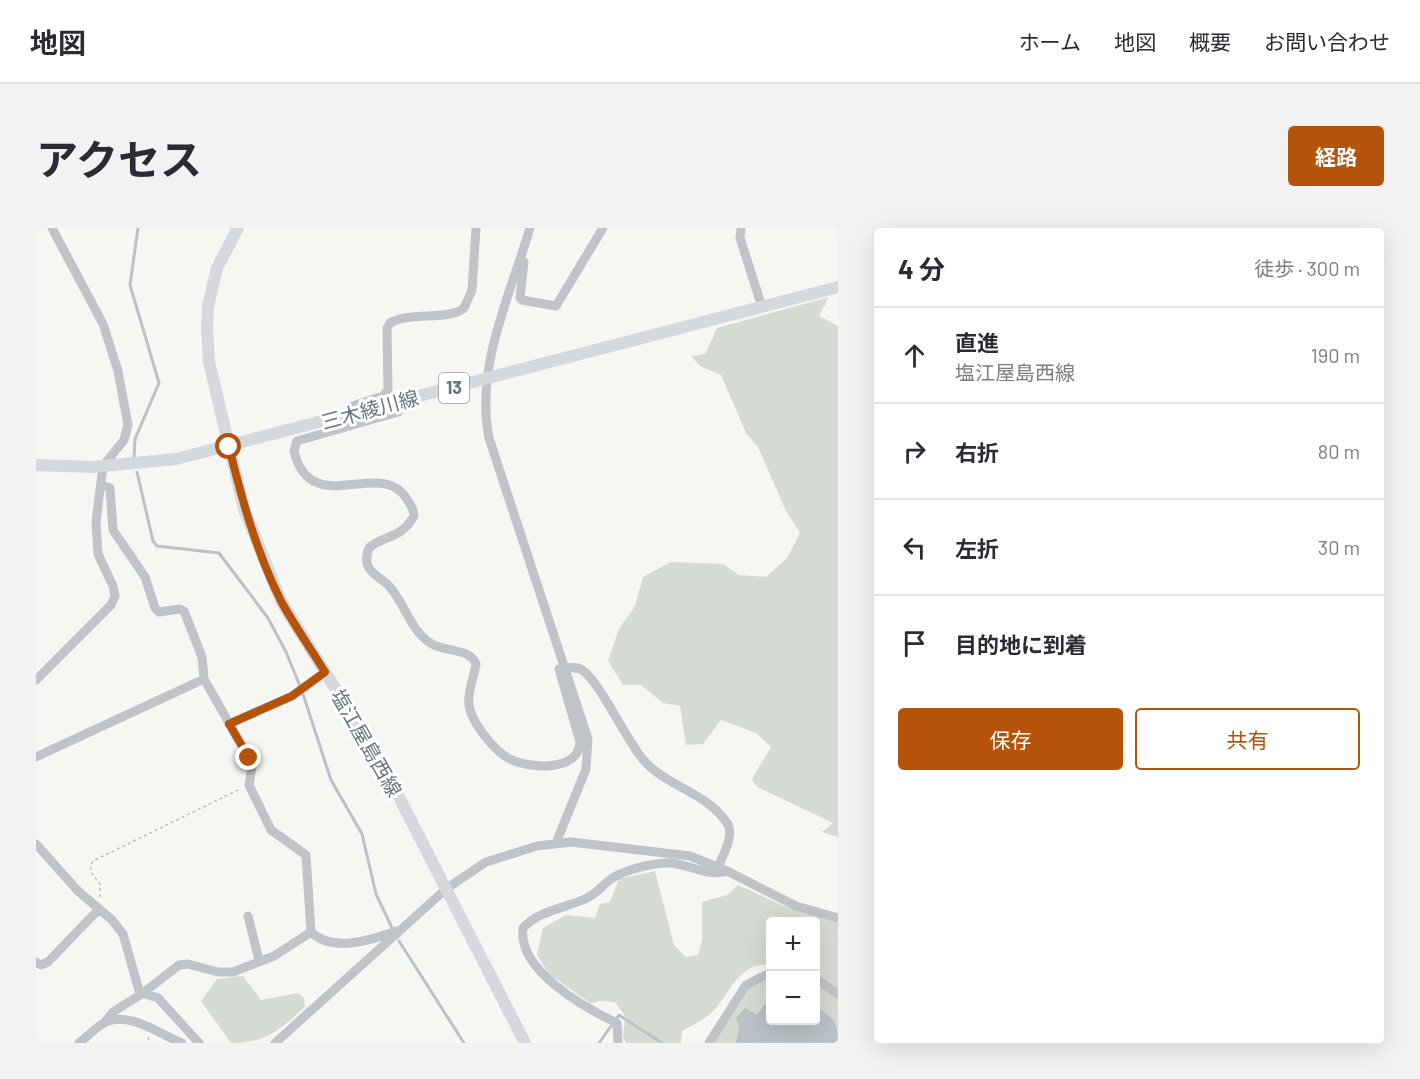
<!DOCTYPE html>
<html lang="ja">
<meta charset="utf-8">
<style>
body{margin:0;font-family:Barlow,"Noto Sans JP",sans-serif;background:#f2f2f3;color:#2b2b33}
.controls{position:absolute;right:18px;bottom:18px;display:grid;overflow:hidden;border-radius:6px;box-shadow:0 6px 24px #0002}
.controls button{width:54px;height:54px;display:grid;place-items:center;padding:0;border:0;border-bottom:2px solid #e1e1e2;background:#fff;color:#2b2b33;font:30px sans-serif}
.stop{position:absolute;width:18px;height:18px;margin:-14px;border:4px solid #b45309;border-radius:50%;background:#fff}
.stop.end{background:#b45309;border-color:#fff;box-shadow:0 2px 6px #0008}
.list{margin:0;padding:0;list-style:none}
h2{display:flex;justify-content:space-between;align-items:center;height:78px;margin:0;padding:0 24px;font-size:26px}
h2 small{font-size:20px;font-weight:400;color:#7c7c81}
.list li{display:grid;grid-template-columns:39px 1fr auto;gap:18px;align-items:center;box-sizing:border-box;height:96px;padding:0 24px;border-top:2px solid #e1e1e2}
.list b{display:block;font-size:22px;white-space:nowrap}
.list p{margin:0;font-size:20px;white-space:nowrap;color:#7c7c81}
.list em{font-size:20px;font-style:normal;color:#7c7c81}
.actions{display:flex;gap:12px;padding:18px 24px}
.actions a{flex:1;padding:14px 0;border:2px solid #b45309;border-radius:6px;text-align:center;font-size:21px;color:#b45309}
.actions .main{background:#b45309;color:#fff}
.icon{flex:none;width:33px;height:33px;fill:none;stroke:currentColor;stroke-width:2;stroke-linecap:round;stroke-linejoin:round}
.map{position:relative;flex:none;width:802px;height:815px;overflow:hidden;border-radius:6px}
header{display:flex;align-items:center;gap:36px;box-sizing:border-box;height:84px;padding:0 30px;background:#fff;border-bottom:2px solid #e1e1e2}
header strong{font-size:28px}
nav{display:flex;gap:33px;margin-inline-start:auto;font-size:21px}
.intro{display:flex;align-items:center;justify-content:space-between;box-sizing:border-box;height:144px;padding:0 36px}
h1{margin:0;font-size:42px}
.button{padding:15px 27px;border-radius:6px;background:#b45309;color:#fff;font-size:21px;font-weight:700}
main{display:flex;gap:36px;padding:0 36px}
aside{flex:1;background:#fff;border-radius:6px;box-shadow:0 6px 24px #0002}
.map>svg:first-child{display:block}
</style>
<header>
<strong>地図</strong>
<nav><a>ホーム</a><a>地図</a><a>概要</a><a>お問い合わせ</a></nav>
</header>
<div class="intro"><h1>アクセス</h1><a class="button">経路</a></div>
<main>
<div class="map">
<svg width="802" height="815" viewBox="0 0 802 815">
<rect width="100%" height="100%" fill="#f6f6f3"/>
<path fill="#d5dbd3" d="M793 69 783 88 802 98V609L786 604 797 595 721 559 716 551 735 519 720 505 685 492 667 516 650 517 644 478 627 475 605 457H587L572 433 583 401 599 378 607 349 635 334 687 336 703 347 730 349 751 330 764 305 750 283 722 219 710 205 685 147 664 138 655 128 669 126 681 100Z
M619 643 638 717 650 729 662 727 666 712V674L691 667 702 657 748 678 802 694V815H677L712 760 734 751V792H780V694H734V737C705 734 695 761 681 779 673 789 657 797 646 803L645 815H590L587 809 589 788 579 774 564 773 554 775 513 746 501 727 507 700 530 687 559 690 564 676 574 674 583 651Z
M207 748 225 772 262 765 268 770 269 779C244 802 230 815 195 815L165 773 181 751Z"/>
<path fill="#bac2c7" d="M734 774V792H780V780C798 789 802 795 802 815H700L703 799 700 790 709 780 721 787 728 777Z"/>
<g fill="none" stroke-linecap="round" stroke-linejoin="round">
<path stroke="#bac2c7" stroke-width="3" d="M98 230 99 211 123 155 94 57 102 0
M101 244 117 313 121 318 183 325 232 390 250 424 266 463 295 552 326 606 340 666 356 700
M363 713 428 815
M563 815 583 787 626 815"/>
<path stroke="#babcbf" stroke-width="1.5" stroke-dasharray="3 3" stroke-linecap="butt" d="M64 669V656C58 648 51 643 57 633L204 561
M112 809 114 815"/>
<path stroke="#c0c3c7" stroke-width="9" d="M494 0C474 68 439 138 453 210L552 511 550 541 520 615
M705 0 704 10 726 79
M488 34 484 70 486 72 520 78 567 0
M360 175 362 184 261 213 258 223C275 293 345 228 371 271 374 276 378 281 378 288 364 312 349 306 333 320 331 326 329 332 332 338 335 346 346 351 352 357 369 374 373 402 396 416 409 424 434 420 440 436 438 449 431 464 433 477 435 494 459 524 474 531 494 541 543 544 544 514L523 441C530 440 540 438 546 442 561 450 591 512 605 529 627 558 670 563 691 595 699 607 687 627 682 639
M314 187V179L347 168 352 162 351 100 354 95C375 83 412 93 428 80L436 62 440 0
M65 257 74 260 77 302 109 349 119 380 123 384 144 381 148 383 166 429 168 451 213 530 216 539 213 557 235 602 270 627 275 704C296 725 336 712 360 703
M0 452 75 377 79 368 77 358 62 326 60 294 67 238 88 212 92 197 82 143 67 96 16 0
M193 496 256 468 289 444
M0 529 168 451
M0 616 42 663 76 692 87 706 104 766
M212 688 223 732
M0 734 5 737 12 734 63 681
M780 751 802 766
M107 765 143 737 152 736 182 744H197L238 728 275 704
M69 794 77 784 107 765 122 770 163 815
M43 815C52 808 60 799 70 794 94 783 125 807 146 815
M239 815 410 661 450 634 501 618 535 614 654 628 691 643 760 678 802 690
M582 815 581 795C549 780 481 742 487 700 502 683 529 680 549 671 559 667 566 658 575 651 588 642 616 635 632 635 653 635 671 650 691 643
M673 815 710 757 734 745"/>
<path stroke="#d5d8dc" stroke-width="12" d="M202 0 181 40 172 78 171 100 173 134 208 281 246 375 344 532 489 815
M0 237 56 239 140 231 802 59"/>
</g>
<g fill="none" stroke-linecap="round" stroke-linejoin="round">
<path stroke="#b45309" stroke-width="8" d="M193 219C206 272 220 323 245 373 258 397 275 421 289 444L256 468 193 496 213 530"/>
</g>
<g text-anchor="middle" stroke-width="6" stroke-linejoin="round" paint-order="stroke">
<rect fill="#fff" stroke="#959da8" stroke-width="1.5" x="403" y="145" width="30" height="30" rx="4.5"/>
<g font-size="18" font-weight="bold" fill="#687382">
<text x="418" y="166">13</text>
</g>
<g font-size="20" fill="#687382" stroke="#fff">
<text transform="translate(334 182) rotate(-15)" y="7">三木綾川線</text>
<text transform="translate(330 515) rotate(60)" y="7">塩江屋島西線</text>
</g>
</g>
</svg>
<div class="controls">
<button>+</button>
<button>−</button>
</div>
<div class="stop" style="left:193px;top:219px"></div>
<div class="stop end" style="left:213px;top:530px"></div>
</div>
<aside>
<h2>4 分<small>徒歩 · 300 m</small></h2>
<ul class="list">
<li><svg class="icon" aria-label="ahead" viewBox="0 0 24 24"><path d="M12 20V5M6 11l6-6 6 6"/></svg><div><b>直進</b><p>塩江屋島西線</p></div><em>190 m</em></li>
<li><svg class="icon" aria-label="right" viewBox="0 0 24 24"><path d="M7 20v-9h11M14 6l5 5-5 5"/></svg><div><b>右折</b></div><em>80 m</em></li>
<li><svg class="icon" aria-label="left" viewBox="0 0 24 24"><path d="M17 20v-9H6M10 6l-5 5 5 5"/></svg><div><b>左折</b></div><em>30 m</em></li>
<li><svg class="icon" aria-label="arrive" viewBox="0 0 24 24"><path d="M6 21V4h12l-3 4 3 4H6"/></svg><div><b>目的地に到着</b></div></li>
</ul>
<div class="actions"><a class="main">保存</a><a>共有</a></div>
</aside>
</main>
